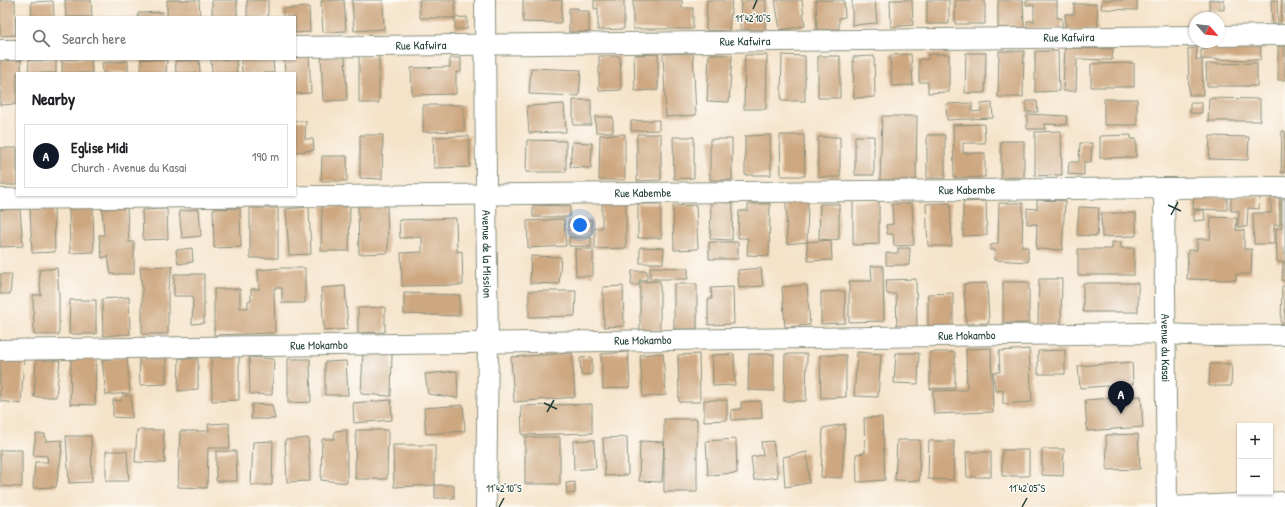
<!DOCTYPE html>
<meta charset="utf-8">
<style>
body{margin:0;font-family:"Patrick Hand",sans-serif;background:#f2f2f2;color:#202124}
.controls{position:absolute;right:12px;bottom:12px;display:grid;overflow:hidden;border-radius:0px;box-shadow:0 1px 3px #0004}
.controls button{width:36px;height:36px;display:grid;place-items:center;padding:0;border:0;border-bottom:1px solid #e0e0e0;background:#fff;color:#202124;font:20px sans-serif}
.compass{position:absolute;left:1189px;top:12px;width:36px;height:36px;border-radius:50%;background:#fff;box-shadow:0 1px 3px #0004;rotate:117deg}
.you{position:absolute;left:580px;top:225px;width:14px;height:14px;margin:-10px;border:3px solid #fff;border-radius:50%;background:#1a73e8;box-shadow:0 0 0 6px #1a73e833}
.badge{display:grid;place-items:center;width:26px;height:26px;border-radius:50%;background:#111827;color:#fff;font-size:13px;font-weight:700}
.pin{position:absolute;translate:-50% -33px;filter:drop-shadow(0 1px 2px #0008)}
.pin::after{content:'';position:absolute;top:21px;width:14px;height:12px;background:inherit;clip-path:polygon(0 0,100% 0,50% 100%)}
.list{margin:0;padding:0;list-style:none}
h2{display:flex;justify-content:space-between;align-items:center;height:52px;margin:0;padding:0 16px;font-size:17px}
h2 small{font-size:13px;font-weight:400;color:#757577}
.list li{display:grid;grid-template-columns:26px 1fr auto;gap:12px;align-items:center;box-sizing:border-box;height:64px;margin:0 8px 8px;padding:0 8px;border:1px solid #e0e0e0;border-radius:0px}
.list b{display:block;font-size:15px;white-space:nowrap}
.list p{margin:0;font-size:13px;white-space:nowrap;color:#757577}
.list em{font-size:13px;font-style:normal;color:#757577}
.icon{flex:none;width:22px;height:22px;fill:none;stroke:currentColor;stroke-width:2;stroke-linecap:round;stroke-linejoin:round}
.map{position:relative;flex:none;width:1285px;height:507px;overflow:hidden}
.search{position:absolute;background:#fff;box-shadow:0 1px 3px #0004;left:16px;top:16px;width:280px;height:44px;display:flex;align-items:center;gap:10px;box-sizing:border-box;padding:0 14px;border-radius:0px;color:#757577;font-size:15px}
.panel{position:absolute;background:#fff;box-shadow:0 1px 3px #0004;left:16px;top:72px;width:280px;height:124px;border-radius:0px}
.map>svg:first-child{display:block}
</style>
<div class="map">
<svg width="1285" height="507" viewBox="0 0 1285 507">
<rect width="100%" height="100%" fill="#fdfcf7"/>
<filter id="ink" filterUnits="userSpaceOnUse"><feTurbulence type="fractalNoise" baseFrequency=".025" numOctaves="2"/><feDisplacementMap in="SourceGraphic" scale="8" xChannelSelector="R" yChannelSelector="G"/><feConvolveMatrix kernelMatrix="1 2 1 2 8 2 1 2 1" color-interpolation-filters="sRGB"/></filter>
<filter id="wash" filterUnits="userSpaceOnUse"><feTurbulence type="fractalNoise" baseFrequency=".012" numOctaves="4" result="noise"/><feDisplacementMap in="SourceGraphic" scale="16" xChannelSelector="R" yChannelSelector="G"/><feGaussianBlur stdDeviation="0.9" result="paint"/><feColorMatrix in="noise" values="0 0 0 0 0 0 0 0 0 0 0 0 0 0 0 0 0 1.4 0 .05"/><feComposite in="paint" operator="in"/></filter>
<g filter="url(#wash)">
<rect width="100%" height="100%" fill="#f5e3c9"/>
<g id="blocks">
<path fill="#cda780" d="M0 0H15L16 35 0 36Z
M65 0H91L92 17H66Z
M167 0H199L200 17H167Z
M212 0H237V17H212Z
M247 0H268V17H247Z
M344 0 346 31 323 32 321 1Z
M352 0H383L384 29 354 31Z
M419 0H455V18L467 17V29H455V18H420Z
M523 0H562L561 23 523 22Z
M594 0H624V29L598 30V8L594 9Z
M633 0H682V8H693V29H633Z
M707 0H732L729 31 706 30Z
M741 0H766L765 30 740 29Z
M775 0H802L805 26 780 30Z
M816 0H844L845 17 839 18V29L817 30Z
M852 0H875L877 23 852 25Z
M890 0H912L913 25 891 27Z
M927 0H949V24H927Z
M955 0H985V24H955Z
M998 0H1023L1024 28H998Z
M1030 0H1057V18H1062V29H1027V21H1034V5H1026V1Z
M1102 0H1137V10L1101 9Z
M1209 0H1224V10L1209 9Z
M1271 0H1277L1278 24H1272Z
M1282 0H1285V26H1280Z
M53 1 54 17H32L31 2Z
M1074 4H1097L1098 30H1066L1065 14H1074Z
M309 7 310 32 295 33V17H283V9Z
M569 8H578V11H589V32H569Z
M163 12V17H138V13Z
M1208 45 1261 46 1260 60 1201 59V50L1208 49Z
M1278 46H1285V80H1278Z
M1065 48 1113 49 1112 60 1077 59 1076 91H1063Z
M1197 48 1196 60H1202L1203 95H1189L1188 49Z
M999 51H1024L1023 97H998Z
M1035 51H1058L1059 91 1035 92Z
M693 53 696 115 666 117 663 54Z
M966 53H986L985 93H965Z
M658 54V90L635 91 634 55Z
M709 54 732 55 729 102 707 101Z
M911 54 913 85 892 86 890 55Z
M928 54H949V92L928 93V82H919V59H928Z
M345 55 347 100 323 101 321 56Z
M745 55H767L766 109H744Z
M782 55 805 56V101H781Z
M295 56H309L311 93 295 94V73H285L284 59H295Z
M359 56H379V103H359Z
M599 56H620L621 90 599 91Z
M818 56H840V98H818Z
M874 56 875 97 854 98 853 57Z
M0 58 21 59V73H17V104L0 105Z
M450 58H461V72H456V94L412 95 411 68 450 67Z
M62 59H91L92 73H62Z
M141 59 167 60 166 73H141Z
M211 59H236L237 73H212Z
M241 59H273L274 73H242Z
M29 60H56V73H28Z
M199 60 200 73H176L175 61Z
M128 61V73H103L102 63Z
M1134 63V87H1091V64Z
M1257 63V86H1207L1206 64Z
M531 68 581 70 579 96 529 94Z
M1209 98 1260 99V121H1208Z
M1104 99H1137V125H1104Z
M573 100H591V125H573Z
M1026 101H1037L1038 112H1026Z
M972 103V112L981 111V104L992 103 993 118 947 120 946 104Z
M1190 103H1202V113H1190Z
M564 104 566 132 529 133 527 106Z
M423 105H464V131L423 132Z
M1027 114 1067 116 1066 125 1045 124V129H1027Z
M882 116H917L916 180H880Z
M595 117H613V132H596Z
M659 120V130L631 131V121Z
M295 121H306L305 139H313L314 150 295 152Z
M984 124 985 143H963V153H985V177L954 178 953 125Z
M1061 131 1062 175 1035 176V132Z
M1282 131H1285V173H1281Z
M625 134V180H599L600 135Z
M637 134H661V180L637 181Z
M360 135H383L382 179 360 178Z
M770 135 771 175H745V136Z
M780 135H804L805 176H781Z
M927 135H945V178H927Z
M1131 135V139H1136V157L1100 158V136Z
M469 136 470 167 434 168 433 137Z
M855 136H874V175H855Z
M1210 136 1249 137 1248 160 1209 159Z
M673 137H694V178L674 179Z
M818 137H840V177H818Z
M710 139H732V180H710Z
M527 140 566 141V172H526Z
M1001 141H1024V177L1001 178Z
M572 142 592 143 591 168 570 167Z
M1080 143H1092L1091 162H1084V175L1068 174 1069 162H1079Z
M0 148H17V185H0Z
M322 156H347V181H321Z
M1194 196 1227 197V210L1193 209Z
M1231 197H1260L1259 209 1248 208 1247 227H1238L1239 211H1231Z
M1271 198H1280V225H1274V244H1254L1253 213H1271Z
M1282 199H1285V262H1277L1276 228H1282Z
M1037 200 1065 201 1062 250 1036 249 1037 224H1027V208L1037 209Z
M786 201H808L807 242 787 244Z
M853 201H879V244L853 245Z
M986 201 987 235 963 236V202Z
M711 202 733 203 732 240 710 239Z
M602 203H626V248L595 249V228H602Z
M912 203 914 245 894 246 893 234H887L886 225 893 224 892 204Z
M950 203 952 246H928L926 204Z
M999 203H1023L1022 247H1028V262L994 260 995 250H990L991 245 998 243Z
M638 204H661V238H638Z
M748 204H770L769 256 747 255 748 238H738L739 211H748Z
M820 204H839V239L831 240 819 239Z
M387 205 388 253 359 254 358 206Z
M533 205 570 206V217H533Z
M696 205 698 249 674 250 673 206Z
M322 206 350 207 349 251H321Z
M309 207 311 254 289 255 286 209Z
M1079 207 1099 208 1097 236 1077 235Z
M54 208 55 252 32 253 30 209Z
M93 208 94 252 70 253 69 209Z
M127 208 129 242H134V274H111L108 256 102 258 99 235H104L102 209Z
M240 208 241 247 214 248 213 209Z
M250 208H278V258H250Z
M20 209 23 246 0 247V210Z
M167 209 168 239 143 240 142 210Z
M199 209 201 236 182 238 179 211Z
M1204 210 1205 220 1194 221V211Z
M1101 213H1136V236L1102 237Z
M1211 217 1237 218 1236 230H1244V249H1252L1251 274H1236V280L1187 279 1188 250H1197V239H1210Z
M456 218 457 252 462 251 463 285 402 286 401 253 422 252V237L400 238 399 220Z
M564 219 566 246 528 248 527 221Z
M592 220V234H568V221Z
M569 237H591V247L569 246Z
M831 240 832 260 808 261 807 242Z
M709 242H738V259H709Z
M1112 242H1121V248H1134V275H1078V249H1112Z
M640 247 664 248 663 263H640Z
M192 248 193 262 178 264 176 250Z
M898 248H910L909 265H886V253H898Z
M575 249H593V276H576Z
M531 256 561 257 559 284 530 283Z
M1283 263H1285V281H1282Z
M173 266 168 288V334H142V288L140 267Z
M871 266H883L884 321 849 322V281H872Z
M650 267 688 268V279H650Z
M57 268 59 294V335H34L33 295H41L39 270Z
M281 268H305V303H282V288H274L275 333 214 335V289H240V308H248V301L251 300V289H259L258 270Z
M761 268 763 286 739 288 738 270Z
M632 271H647V280H639V285H631Z
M0 274H12L10 294H0Z
M174 274H204V323L192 324 193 296H174Z
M916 279 917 328 897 329 896 294H887L886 280Z
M1039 279H1062L1061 326H1038Z
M660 281V330H640V282Z
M1003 282H1029V323H1003Z
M987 283 989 323 966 324 964 284Z
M1083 283H1138V312H1083Z
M674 284H697V329H674Z
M807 285 810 325 785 327 782 287Z
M345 286 348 329 324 331 321 288Z
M623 286 624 326 604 327 603 287Z
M1282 286H1285V323H1281Z
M733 287 734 324 708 325V299H712L711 288Z
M529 291H576L575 316 529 317Z
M845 291V323L821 324V292Z
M404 293 460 295 459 316 404 314Z
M953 293V328L928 329V294Z
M129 297 130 334 103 336 102 299Z
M70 300H96V334H69Z
M385 307V332L358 333V308Z
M991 348 993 412 934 414 933 391 967 390 966 349Z
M1029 349 1032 402 1003 404V390L995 391 993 372H1000L999 351Z
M1065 350V374H1038V351Z
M628 352 630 387 603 389 601 354Z
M857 352 881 354 878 397 854 396Z
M930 352H955V388L930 389Z
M392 353 391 396 361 394 363 354Z
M572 353 575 397 514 402 511 357Z
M663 353 666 395 643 397 640 355Z
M896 353H919L918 384 894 383Z
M699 354 700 402H679L678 355Z
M734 354 735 385 713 386 712 355Z
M749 354H774V391L748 390Z
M785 354H807L806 401H784Z
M820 355H846V397L821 398Z
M239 356V400L212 401 211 358Z
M127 357 130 393 106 395 102 360Z
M249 357 274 359 272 395 250 394Z
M592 357V374L581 375 580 358Z
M24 358 21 404 0 401V359Z
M71 358H96L95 405 70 404Z
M139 358H166V384L140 385Z
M179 358 198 359V389L178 391Z
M288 359H310L311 402 288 403Z
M36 360H60L56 397H34Z
M346 361 348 395H325V362Z
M1132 362 1133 384 1080 388 1078 366Z
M1210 364H1232L1231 386H1209Z
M457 371 458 398 428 394 425 374Z
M122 396H131L132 418 113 417V400L121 401Z
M1141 396 1143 427 1087 431 1085 400Z
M391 400 392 420 354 423 353 403Z
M704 400H727V420L704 421Z
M761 401 762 418 732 420 731 410 741 409V402Z
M252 404 272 405 275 419H251Z
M592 404V433L522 435 521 406Z
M463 405 465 431 426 434 424 408Z
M882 417 885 480 857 482 856 454 865 453 864 418Z
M664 419H697V492H664Z
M229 423 230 448H208L207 488 178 487 180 431H209L208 424Z
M845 424 842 478 821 477 823 428Z
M137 430H163L165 463 135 462Z
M347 430V483L321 480 322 439H334L335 431Z
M356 430H388L387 479H355Z
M36 434H45L46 441 62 440 61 457 56 487 33 488 35 462H48L47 456 33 455Z
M1138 434 1140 469 1107 470 1106 435Z
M66 436H91L92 482 69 483Z
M525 437H560V484H525Z
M627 437 628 475 605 476 603 438Z
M308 438 310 481 287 482 285 440Z
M736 439 737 473 708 475 706 441Z
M594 440 596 468 574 470 573 441Z
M897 440H920L919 481 895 480Z
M273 441 272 485H251L253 442Z
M640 441 664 442 662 482 639 481Z
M773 441 778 477 754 480 751 457 763 455 761 442Z
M929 441H954L953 480 928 479Z
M393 445H435V485L394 487Z
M1042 449H1064L1063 476 1042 475Z
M0 450H22V487L0 486Z
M1002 450H1029V476H1002Z
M106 451H127L129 481H106Z
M216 451H236L237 481H216Z
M807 452 809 483 785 487 783 457Z
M966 452H991V477H967Z
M575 482V493L567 494 566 483Z
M435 485H454V498H435Z"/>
</g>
</g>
<g filter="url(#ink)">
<use href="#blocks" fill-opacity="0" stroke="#8a907e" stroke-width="1"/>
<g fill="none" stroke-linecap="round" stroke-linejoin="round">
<defs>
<g id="minor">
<path id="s1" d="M485 0 486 194 488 343 486 507"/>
<path d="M1219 36 1285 35"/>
<path id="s2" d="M295 47 1195 36"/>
<path d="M0 50H17"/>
<path id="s3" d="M1164 188 1167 507"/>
<path id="s4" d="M0 199 1285 187"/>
<path id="s5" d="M0 350 1140 333 1212 336 1285 335"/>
<path d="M1170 507 1285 502"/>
</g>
</defs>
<use href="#minor" stroke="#8a907e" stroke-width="22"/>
<use href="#minor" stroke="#fff" stroke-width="20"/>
</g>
</g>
<path fill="none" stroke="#1f3d34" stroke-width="1.5" d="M753 9 757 0M1168 205 1181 211M1171 215 1178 202M544 403 557 409M547 412 554 400M499 507 504 498M1022 507 1027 498"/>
<g text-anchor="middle" stroke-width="3" stroke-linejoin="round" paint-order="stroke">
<g font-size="12" fill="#1f3d34" stroke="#fdfcf7">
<text dy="4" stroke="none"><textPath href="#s2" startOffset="774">Rue Kafwira</textPath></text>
<text dy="4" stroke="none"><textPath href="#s2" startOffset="450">Rue Kafwira</textPath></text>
<text dy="4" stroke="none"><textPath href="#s2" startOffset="126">Rue Kafwira</textPath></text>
<text dy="4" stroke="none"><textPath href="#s4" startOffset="967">Rue Kabembe</textPath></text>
<text dy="4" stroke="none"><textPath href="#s4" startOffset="643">Rue Kabembe</textPath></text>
<text dy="4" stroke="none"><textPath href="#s1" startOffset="254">Avenue de la Mission</textPath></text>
<text dy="4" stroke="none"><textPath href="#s5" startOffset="967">Rue Mokambo</textPath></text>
<text dy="4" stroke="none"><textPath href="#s5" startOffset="643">Rue Mokambo</textPath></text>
<text dy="4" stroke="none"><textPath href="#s5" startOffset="319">Rue Mokambo</textPath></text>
<text dy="4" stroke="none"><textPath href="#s3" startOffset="160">Avenue du Kasai</textPath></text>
</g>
</g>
<g font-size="10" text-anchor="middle" fill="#1f3d34" stroke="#fdfcf7" stroke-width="3" stroke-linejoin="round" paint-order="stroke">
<text x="753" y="22">11°42'10"S</text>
<text x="504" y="492">11°42'10"S</text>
<text x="1027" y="492">11°42'05"S</text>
</g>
</svg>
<div class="controls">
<button>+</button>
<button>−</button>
</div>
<svg class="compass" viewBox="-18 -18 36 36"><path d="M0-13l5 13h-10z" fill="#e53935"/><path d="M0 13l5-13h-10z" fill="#757577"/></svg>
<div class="you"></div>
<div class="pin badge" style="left:1121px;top:414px">A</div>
<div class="search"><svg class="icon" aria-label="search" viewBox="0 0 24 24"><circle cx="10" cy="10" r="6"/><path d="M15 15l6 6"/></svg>Search here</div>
<section class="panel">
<h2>Nearby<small></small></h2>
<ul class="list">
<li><span class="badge">A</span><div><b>Eglise Midi</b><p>Church · Avenue du Kasai</p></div><em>190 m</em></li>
</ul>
</section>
</div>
